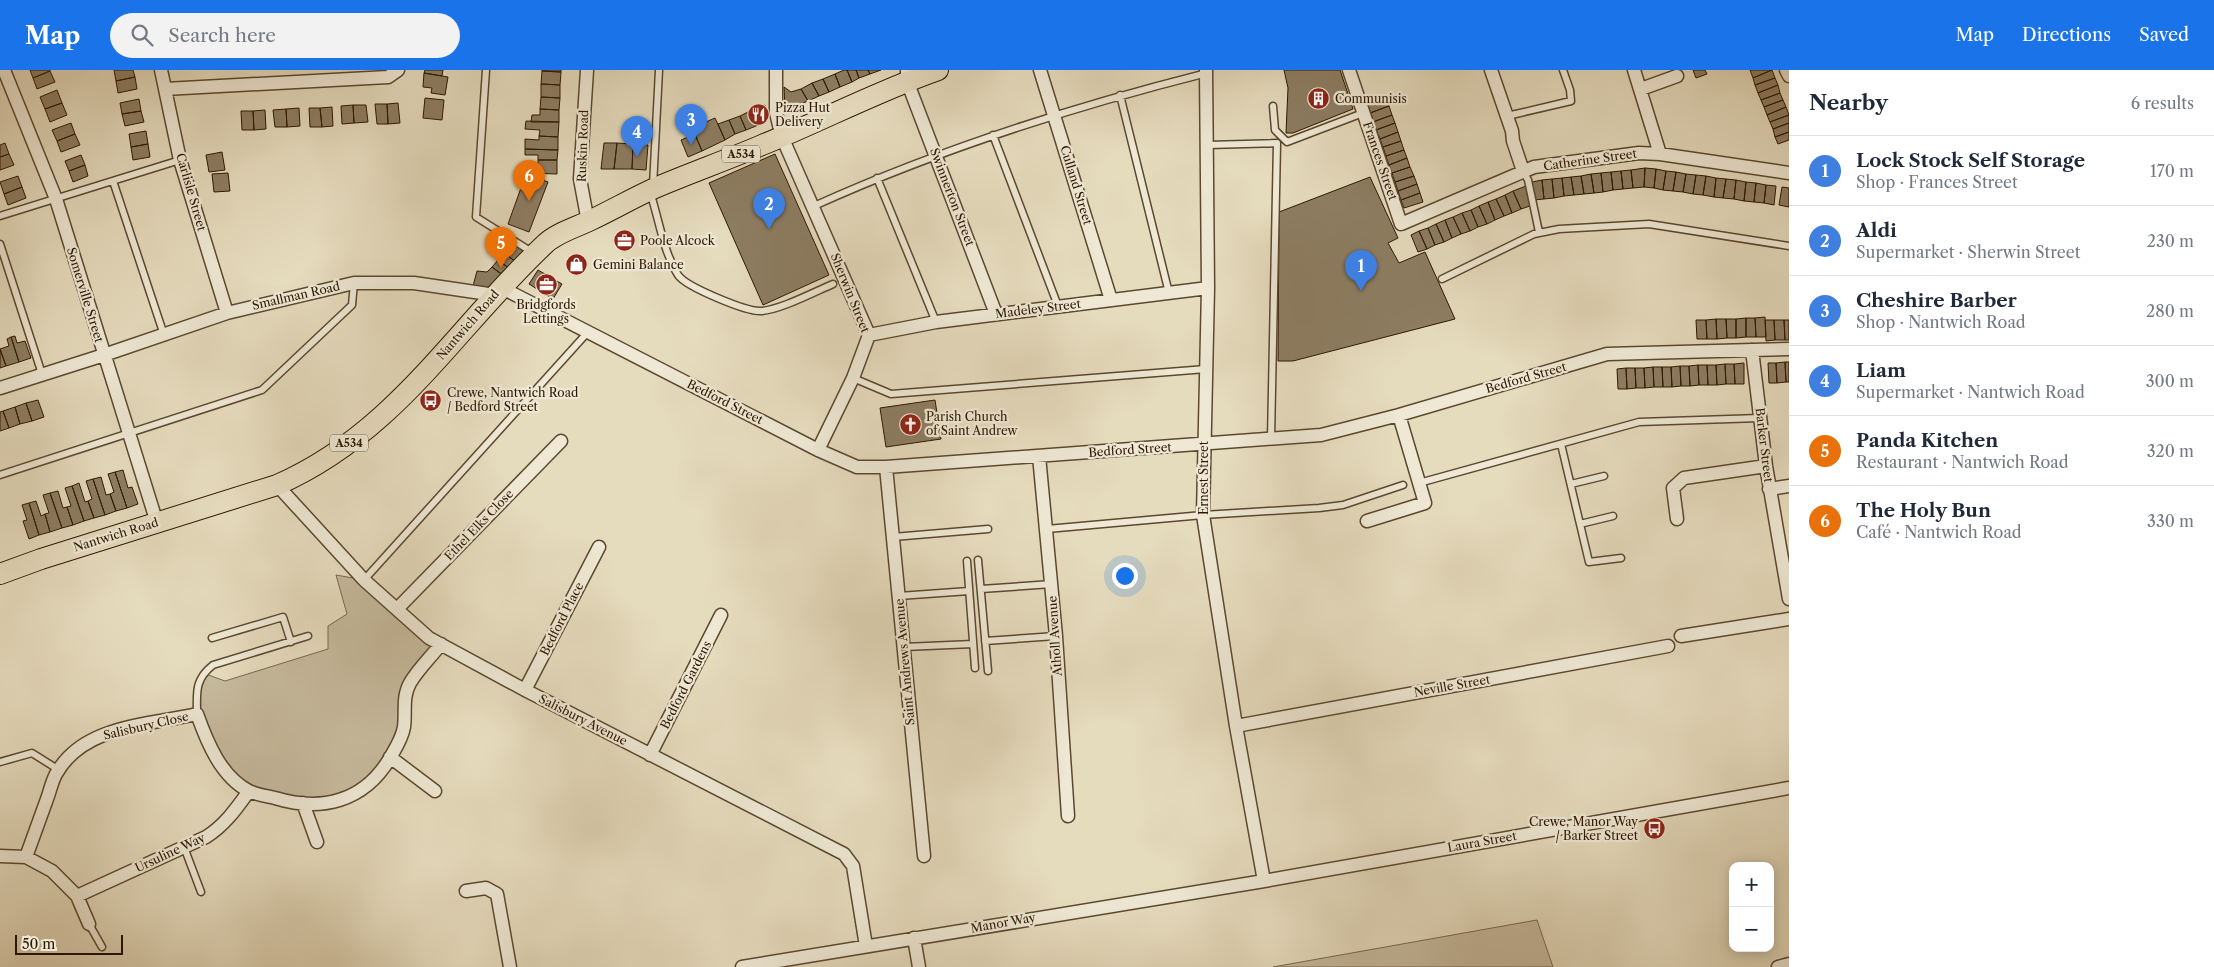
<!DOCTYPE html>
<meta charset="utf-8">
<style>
body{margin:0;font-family:"Libre Caslon Text",serif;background:#f2f2f3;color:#1f2937}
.controls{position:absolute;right:15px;bottom:15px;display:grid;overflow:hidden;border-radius:10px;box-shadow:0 2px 12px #0003}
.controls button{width:45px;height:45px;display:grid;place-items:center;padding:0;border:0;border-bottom:1px solid #e0e1e3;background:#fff;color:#1f2937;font:25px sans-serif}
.scale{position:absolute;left:15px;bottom:12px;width:108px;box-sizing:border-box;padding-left:5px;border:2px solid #2e1700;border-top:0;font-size:14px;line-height:18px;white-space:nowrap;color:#2e1700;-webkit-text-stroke:4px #eee8d4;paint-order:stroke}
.you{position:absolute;left:1124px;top:505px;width:18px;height:18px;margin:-12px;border:4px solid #fff;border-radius:50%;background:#1a73e8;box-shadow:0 0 0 8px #1a73e833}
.badge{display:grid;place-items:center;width:32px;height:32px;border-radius:50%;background:#1a73e8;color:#fff;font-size:16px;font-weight:700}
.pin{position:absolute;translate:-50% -41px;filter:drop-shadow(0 1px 2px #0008)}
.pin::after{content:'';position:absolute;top:26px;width:18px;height:15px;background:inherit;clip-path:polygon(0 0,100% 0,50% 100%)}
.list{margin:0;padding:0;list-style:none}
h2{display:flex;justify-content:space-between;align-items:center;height:65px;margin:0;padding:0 20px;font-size:21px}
h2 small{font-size:16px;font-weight:400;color:#747a83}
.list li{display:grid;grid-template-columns:32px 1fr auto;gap:15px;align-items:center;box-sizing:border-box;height:70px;padding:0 20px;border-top:1px solid #e0e1e3}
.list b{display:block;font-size:19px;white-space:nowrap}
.list p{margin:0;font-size:16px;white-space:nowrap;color:#747a83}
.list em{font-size:16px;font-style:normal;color:#747a83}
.icon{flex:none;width:28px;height:28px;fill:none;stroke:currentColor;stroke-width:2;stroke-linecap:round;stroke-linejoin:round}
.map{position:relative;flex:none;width:1789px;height:897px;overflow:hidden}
header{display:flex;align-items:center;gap:30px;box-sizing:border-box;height:70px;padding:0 25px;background:#1a73e8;color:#fff}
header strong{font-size:24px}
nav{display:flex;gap:28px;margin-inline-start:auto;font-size:18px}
.search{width:350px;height:45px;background:#f2f2f3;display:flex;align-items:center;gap:12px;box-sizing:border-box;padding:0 18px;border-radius:28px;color:#747a83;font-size:19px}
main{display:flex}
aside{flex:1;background:#fff}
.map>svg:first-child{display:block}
</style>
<header>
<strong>Map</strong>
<div class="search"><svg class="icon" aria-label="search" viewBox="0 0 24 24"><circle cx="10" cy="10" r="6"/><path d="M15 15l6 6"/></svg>Search here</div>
<nav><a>Map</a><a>Directions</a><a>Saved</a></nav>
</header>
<main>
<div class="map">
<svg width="1789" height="897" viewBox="0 0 1789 897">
<rect width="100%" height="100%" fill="#e5dbbd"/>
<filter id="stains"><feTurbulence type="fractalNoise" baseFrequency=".004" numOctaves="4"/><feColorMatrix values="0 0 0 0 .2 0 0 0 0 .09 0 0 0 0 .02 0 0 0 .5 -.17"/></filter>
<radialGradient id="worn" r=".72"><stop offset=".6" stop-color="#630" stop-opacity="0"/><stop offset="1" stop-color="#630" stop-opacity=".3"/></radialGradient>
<path fill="#c6ba9d" stroke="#7a684e" d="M336 505 364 510 441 574 409 614 404 657 364 719 303 733 249 721 213 684 197 644 203 603 225 611 328 579V556L347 544Z
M1537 850 1553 897H1273Z"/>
<path fill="#8d7d62" stroke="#2e1700" d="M30 0H50V1L33 8Z
M114 0H133L135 7 116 11Z
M425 0H443L442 6 424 3Z
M542 0H561V2L542 1Z
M844 0H847L852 12 840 17 835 4Z
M847 0H856L859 8 852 12Z
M856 0H868L870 4 859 8Z
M868 0H881L870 4Z
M1284 0H1340L1353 39 1293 63H1286L1288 18Z
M1693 0H1705L1707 4 1696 8Z
M1750 0H1772L1753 8Z
M1772 0 1775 8 1755 15 1753 8Z
M50 1 55 12 37 19 33 8Z
M542 1 561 2 560 15 541 14Z
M424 3 448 7 445 25 431 23 432 18 423 17Z
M835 4 840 17 829 22 823 9Z
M135 7 137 19 118 23 116 11Z
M1775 8 1778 15 1758 23 1755 15Z
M823 9 829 22 819 26 812 13Z
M812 13 819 26 808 31 801 19Z
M541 14 560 15V28L541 27Z
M1778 15 1780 23 1761 30 1758 23Z
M784 17 791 22 801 19 808 31 785 40Z
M57 20 62 33 45 39 40 27Z
M1780 23 1783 30 1764 37 1761 30Z
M541 27 560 28 559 40 540 39Z
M425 28 444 30 442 50 423 48Z
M1386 28 1389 36 1370 43 1367 34Z
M139 29 141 41 122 44 120 33Z
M1783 30 1786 37 1767 45 1764 37Z
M62 33 67 45 50 52 45 39Z
M398 33 400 53 388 54 387 34Z
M375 34H387L388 54H377Z
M353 35H366L368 52 354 53Z
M353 35 354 53 342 54 341 36Z
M765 35 767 49 756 56 750 41Z
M1389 36 1392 45 1373 52 1370 43Z
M332 37 333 56 322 57 320 38Z
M1786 37 1789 45 1770 52 1767 45Z
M299 38 300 56 287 57 286 39Z
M309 38H320L322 57H310Z
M286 39 287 57H275L273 40Z
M540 39 559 40V52H531L532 45H540Z
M265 40 266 59 254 60 253 41Z
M141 41 144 52 125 56 122 44Z
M241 41H253L254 60H242Z
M750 41 756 56 746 60 740 46Z
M1392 45 1395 53 1376 60 1373 52Z
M1789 45V53L1773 59 1770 52Z
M740 46 746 60 735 64 729 50Z
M715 48 725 70 702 81 692 58Z
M729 50 735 64 725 70 718 54Z
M526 51 559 52 558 67 539 66 540 60 525 59Z
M71 53 75 64 57 71 52 60Z
M1395 53 1398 62 1380 69 1376 60Z
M1789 53V62L1775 67 1773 59Z
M146 61 148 74 131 77 129 64Z
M1398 62 1401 71 1383 77 1380 69Z
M1789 62V70L1778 74 1775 67Z
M75 64 80 75 61 82 57 71Z
M695 64 702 81 688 87 681 70Z
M539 66 558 67V80L525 79V69L539 70Z
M1401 71 1404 80 1386 86 1383 77Z
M5 73 9 84 0 87V75Z
M604 73H617L614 99H601Z
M617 73 633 74 632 99H614Z
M148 74 150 87 133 90 131 77Z
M633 74 648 75 646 100 632 99Z
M525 79 558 80 557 90H538V85H525Z
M1404 80 1407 88 1389 95 1386 86Z
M222 82 225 100 209 102 206 85Z
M9 84 14 95 0 100V87Z
M775 84 829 205 763 235 709 113Z
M81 85 85 95 69 101 65 91Z
M1407 88 1410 97 1392 103 1389 95Z
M538 90H557V104L526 103V95H538Z
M85 95 88 106 73 112 69 101Z
M1410 97 1414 106 1395 112 1392 103Z
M1645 98 1656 99 1654 118 1644 117Z
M1645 98 1644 117 1633 118 1631 100Z
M1656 99 1666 101 1663 120 1654 118Z
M1631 100 1633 118 1623 119 1621 101Z
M1621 101 1623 119 1613 120 1611 102Z
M1666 101 1676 102 1673 121 1663 120Z
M1611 102 1613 120 1603 122 1601 103Z
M1676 102 1686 104 1683 122 1673 121Z
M228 103 230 121 214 122 212 104Z
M1601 103 1603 122 1594 123 1591 104Z
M526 104 548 112 529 162 508 154Z
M1591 104 1594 123 1584 124 1581 106Z
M1686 104 1696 105 1693 124 1683 122Z
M1696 105 1706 106 1703 125 1693 124Z
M18 106 22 117 4 124 0 112Z
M1414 106 1417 114 1398 121 1395 112Z
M1581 106 1584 124 1574 125 1571 107Z
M1706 106 1716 108 1714 127 1703 125Z
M1370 107 1398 168 1388 173 1399 193 1425 182 1455 249 1293 291H1278L1279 142Z
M1571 107 1574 125 1564 126 1562 108Z
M1562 108 1564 126 1554 128 1552 109Z
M1716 108 1726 109 1723 128 1714 127Z
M1552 109 1554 128 1544 129 1542 110Z
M1726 109 1736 110 1734 129 1723 128Z
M1542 110 1544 129 1534 130 1532 112Z
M1736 110 1746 112 1744 131 1734 129Z
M1746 112 1756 113 1754 132 1744 131Z
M1756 113 1766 115 1764 133 1754 132Z
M1417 114 1420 123 1401 130 1398 121Z
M1766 115 1776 116 1774 135 1764 133Z
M1526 116 1530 136 1521 139 1513 121Z
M22 117 26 128 8 135 4 124Z
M1782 117 1789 118V137L1779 135Z
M1513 121 1521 139 1512 143 1505 125Z
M1420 123 1423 132 1404 138 1401 130Z
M1505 125 1512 143 1504 146 1496 129Z
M1496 129 1504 146 1495 150 1488 132Z
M1488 132 1495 150 1487 154 1479 136Z
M1479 136 1487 154 1478 157 1471 140Z
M1471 140 1478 157 1470 161 1462 143Z
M1462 143 1470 161 1461 164 1453 147Z
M1453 147 1461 164 1452 168 1445 150Z
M1445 150 1452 168 1444 172 1436 154Z
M1436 154 1444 172 1435 175 1428 158Z
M1428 158 1435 175 1427 179 1419 161Z
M1419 161 1427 179 1418 182 1411 165Z
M512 173 524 182 516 192 504 183Z
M504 183 516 192 510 199 498 190Z
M498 190 510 199 504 206 492 197Z
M492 197 504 206 492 219 473 216 477 201 487 202Z
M538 200 562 214 553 229 529 214Z
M1765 247 1766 267H1756L1755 248Z
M1746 248H1755L1756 267H1746Z
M1746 248V267L1736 268V249Z
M1716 249H1726L1727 268 1717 269Z
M1716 249 1717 269H1707L1706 250Z
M1726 249H1736V268H1727Z
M1696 250H1706L1707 269H1697Z
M1765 250H1774L1775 270 1766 271Z
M1774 250H1784L1785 270H1775Z
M1784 250H1789V270H1785Z
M15 266 17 273 25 271 31 288 19 292 11 267Z
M11 267 19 292 6 296 0 279 9 276 7 269Z
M0 279 6 296 0 298Z
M1785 292H1789V312H1786Z
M1785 292 1786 312 1777 313 1776 293Z
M1744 293V314H1735L1734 294Z
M1768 293H1776L1777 313H1769Z
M1725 294H1734L1735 314H1726Z
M1725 294 1726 314 1717 315 1716 295Z
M1698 295H1707L1708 315H1699Z
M1698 295 1699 315 1690 316 1689 296Z
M1707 295H1716L1717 315H1708Z
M1680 296H1689L1690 316H1681Z
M1680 296 1681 316 1672 317 1671 297Z
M1653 297H1662L1663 317H1654Z
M1653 297 1654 317 1645 318 1644 298Z
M1662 297H1671L1672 317H1663Z
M1626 298H1635L1636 318 1627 319Z
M1626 298 1627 319H1618L1617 299Z
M1635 298H1644L1645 318H1636Z
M38 330 44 347 32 351 26 333Z
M935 330 941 369 886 377 880 338Z
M26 333 32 351 20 354 15 337Z
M15 337 20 354 9 358 3 341Z
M3 341 9 358 0 361V342Z
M123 400 128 418 132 417 138 434 127 438 115 402Z
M115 402 127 438 116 441 110 424 114 422 108 404Z
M101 407 106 425 110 424 116 441 105 445 93 409Z
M93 409 105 445 94 448 88 431 92 429 86 411Z
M79 413 85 432 88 431 94 448 84 451 72 416Z
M72 416 84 451 73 455 67 437 71 436 65 418Z
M58 421 63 438 67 437 73 455 62 458 50 423Z
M50 423 62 458 50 462 45 444 49 443 43 425Z
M36 431 41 446 45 444 50 462 39 465 29 433Z
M29 433 39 465 29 469 23 451 27 450 22 435Z"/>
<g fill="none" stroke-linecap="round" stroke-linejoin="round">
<defs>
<path id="service" d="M486 0 476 147 532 182
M1120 25 1169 223
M1273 36 1275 60 1287 72 1363 43
M1507 46 1571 31 1570 20 1563 0
M993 65 1058 236
M1208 75 1277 73 1271 369
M1523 101 1528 110 1539 162
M877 108 936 252
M113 111 164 265
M653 116 659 0
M650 122C659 149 663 181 678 205 686 217 747 242 761 241 780 240 814 222 833 214
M814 136C940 79 1072 37 1207 3
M0 146 180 90
M0 174 42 304
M1442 209 1534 164 1559 159 1649 154 1789 176
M853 308 891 324 1206 299
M1561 374 1589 492 1621 488
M0 405 262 320 352 235 354 213
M1419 413 1639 352 1760 348
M1571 414 1604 406
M1580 454 1613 446
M1047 459 1203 445 1319 438 1343 435 1403 415
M893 467 988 459
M978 490 988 601
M967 491 975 598
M364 510 588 262
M981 519 1052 514
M899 526 969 521
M212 568 283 547 291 572
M985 571 1056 566
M904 577 973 574
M197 644C197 623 194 610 213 595L308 566
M0 692 32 683 59 700
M184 777 201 822
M89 854 102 877"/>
<path id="minor" d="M4 0 56 129 157 453
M161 0 180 90 227 243
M587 0 580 109 588 152
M776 0V43L782 67 869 265 853 308 818 380
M907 0V11L996 244
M1040 0 1111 230
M1206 0 1208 218 1203 445 1236 656 1264 811
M1349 0 1401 154 1534 97 1639 83 1660 84 1789 103
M1491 0 1512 61 1513 71 1523 101
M1634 0 1660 84
M1786 0 1789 6
M165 19 388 7 398 0
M1641 19 1677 6
M502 218 818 380 857 397H886L1321 365 1399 345 1607 284 1789 279
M869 265 936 252 1208 218
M1752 280 1766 396 1789 529
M0 318 104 285 227 243 354 213H414L495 225
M1039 386 1056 566 1068 746
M886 397 924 786
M277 415 364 510 429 568 525 620 844 784 853 796 866 876
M1769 419 1789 416
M1677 449 1673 418 1684 408 1766 396
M1367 451 1425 433 1399 345
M397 539 561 371
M1681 566 1789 549
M525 620 599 477
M1236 656 1668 576
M650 685 721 545
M390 687 435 721
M303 733 317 772
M0 786 26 787 52 801 77 826 206 767C225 755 236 739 249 721
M26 787C33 768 40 748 47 729 50 721 52 711 56 704 83 655 149 655 197 644 207 672 221 707 249 721 257 725 267 726 275 728 321 742 364 732 390 688 395 679 402 669 404 657 406 643 402 627 410 613 418 599 431 587 441 574
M466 821 486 818 497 824 510 897
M77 826 89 854
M914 868 919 897
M742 897 1264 811 1789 718
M1778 897 1789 894"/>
<path id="primary" d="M0 504 41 489 277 415C396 363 455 258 545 174 556 163 577 157 591 150 612 140 633 128 655 118 690 103 727 90 762 75 821 51 878 21 938 0"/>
</defs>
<use href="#service" stroke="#5c482f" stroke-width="9"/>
<use href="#minor" stroke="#5c482f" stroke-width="15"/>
<use href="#primary" stroke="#2e1700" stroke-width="22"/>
<use href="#service" stroke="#eee8d4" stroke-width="6"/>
<use href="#minor" stroke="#eee8d4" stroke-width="12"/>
<use href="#primary" stroke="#e5dbbd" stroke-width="20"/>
</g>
<defs>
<symbol id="building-disc" viewBox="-11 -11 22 22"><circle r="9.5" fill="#8f2418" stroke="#eee8d4"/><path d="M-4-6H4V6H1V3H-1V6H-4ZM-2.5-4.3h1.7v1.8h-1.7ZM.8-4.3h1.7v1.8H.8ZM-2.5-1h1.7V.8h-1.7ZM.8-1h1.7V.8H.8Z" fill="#fff"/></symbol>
<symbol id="restaurant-disc" viewBox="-11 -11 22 22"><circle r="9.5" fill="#8f2418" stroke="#eee8d4"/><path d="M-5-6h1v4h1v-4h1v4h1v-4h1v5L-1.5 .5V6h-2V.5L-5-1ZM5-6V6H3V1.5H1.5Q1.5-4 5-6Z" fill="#fff"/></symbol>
<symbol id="office-disc" viewBox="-11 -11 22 22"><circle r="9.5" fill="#8f2418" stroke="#eee8d4"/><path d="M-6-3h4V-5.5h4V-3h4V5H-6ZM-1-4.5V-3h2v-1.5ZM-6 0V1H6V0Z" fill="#fff"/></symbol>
<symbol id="shop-disc" viewBox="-11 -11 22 22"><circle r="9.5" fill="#8f2418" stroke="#eee8d4"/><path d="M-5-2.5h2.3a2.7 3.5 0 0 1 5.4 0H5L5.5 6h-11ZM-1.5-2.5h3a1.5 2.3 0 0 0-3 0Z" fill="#fff"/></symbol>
<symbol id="bus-disc" viewBox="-11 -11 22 22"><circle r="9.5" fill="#8f2418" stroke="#eee8d4"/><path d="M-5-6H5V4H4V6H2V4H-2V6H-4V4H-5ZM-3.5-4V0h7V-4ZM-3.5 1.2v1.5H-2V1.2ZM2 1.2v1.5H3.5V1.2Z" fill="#fff"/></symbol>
<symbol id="church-disc" viewBox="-11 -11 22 22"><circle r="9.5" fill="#8f2418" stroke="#eee8d4"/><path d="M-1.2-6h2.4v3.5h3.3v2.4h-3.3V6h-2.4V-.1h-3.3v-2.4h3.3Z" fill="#fff"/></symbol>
</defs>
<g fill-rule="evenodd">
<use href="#building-disc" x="1306" y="16" width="25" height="25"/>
<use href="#restaurant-disc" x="746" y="32" width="25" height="25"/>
<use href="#office-disc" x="612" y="158" width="25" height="25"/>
<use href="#shop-disc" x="564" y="182" width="25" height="25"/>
<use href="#office-disc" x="534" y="202" width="25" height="25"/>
<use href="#bus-disc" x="418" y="318" width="25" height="25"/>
<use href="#church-disc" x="898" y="342" width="25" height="25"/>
<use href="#bus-disc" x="1642" y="746" width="25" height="25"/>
</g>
<g text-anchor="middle" stroke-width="4.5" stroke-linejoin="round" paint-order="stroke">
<g fill="#eee8d4" stroke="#685640" stroke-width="1">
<rect x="722" y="75.5" width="38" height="17" rx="4"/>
<rect x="330" y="364.5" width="38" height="17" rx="4"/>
</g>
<g font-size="11" font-weight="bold" fill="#2e1700">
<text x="741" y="88">A534</text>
<text x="349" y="377">A534</text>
</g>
<g font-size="12" fill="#2e1700" stroke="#eee8d4" text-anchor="start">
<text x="1335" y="33">Communisis</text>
<text x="775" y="42">Pizza Hut<tspan x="775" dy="14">Delivery</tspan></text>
<text x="640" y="175">Poole Alcock</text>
<text x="593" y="199">Gemini Balance</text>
<text x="546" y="239" text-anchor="middle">Bridgfords<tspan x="546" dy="14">Lettings</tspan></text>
<text x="447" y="327">Crewe, Nantwich Road<tspan x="447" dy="14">/ Bedford Street</tspan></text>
<text x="926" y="351">Parish Church<tspan x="926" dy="14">of Saint Andrew</tspan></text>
<text x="1638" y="756" text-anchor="end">Crewe, Manor Way<tspan x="1638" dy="14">/ Barker Street</tspan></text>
</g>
<g font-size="12" fill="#2e1700" stroke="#eee8d4">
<text transform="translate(583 76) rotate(-88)" y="4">Ruskin Road</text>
<text transform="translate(1590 90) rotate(-8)" y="4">Catherine Street</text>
<text transform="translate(1380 91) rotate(71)" y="4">Frances Street</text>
<text transform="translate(1076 115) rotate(73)" y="4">Culland Street</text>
<text transform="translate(191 122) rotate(74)" y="4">Carlisle Street</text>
<text transform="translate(952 127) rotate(69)" y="4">Swinnerton Street</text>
<text transform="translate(850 223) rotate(68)" y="4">Sherwin Street</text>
<text transform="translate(85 225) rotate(73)" y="4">Somerville Street</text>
<text transform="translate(296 226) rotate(-13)" y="4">Smallman Road</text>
<text transform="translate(1038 239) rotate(-7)" y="4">Madeley Street</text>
<text transform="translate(468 255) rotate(-49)" y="4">Nantwich Road</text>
<text transform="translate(1526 308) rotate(-16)" y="4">Bedford Street</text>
<text transform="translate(725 332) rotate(27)" y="4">Bedford Street</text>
<text transform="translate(1764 375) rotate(83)" y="4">Barker Street</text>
<text transform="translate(1130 380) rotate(-4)" y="4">Bedford Street</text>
<text transform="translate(1204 408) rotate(-90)" y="4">Ernest Street</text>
<text transform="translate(479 455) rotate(-46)" y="4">Ethel Elks Close</text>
<text transform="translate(116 465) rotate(-17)" y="4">Nantwich Road</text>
<text transform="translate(562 549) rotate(-63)" y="4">Bedford Place</text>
<text transform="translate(1055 566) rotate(-94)" y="4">Atholl Avenue</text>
<text transform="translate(905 592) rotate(-95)" y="4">Saint Andrews Avenue</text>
<text transform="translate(686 615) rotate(-63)" y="4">Bedford Gardens</text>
<text transform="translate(1452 616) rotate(-10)" y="4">Neville Street</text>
<text transform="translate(583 650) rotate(27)" y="4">Salisbury Avenue</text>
<text transform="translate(146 656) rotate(-13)" y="4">Salisbury Close</text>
<text transform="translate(1482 772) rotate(-10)" y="4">Laura Street</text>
<text transform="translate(170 783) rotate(-25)" y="4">Ursuline Way</text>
<text transform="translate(1003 853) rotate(-10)" y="4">Manor Way</text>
</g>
</g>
<rect width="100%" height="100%" filter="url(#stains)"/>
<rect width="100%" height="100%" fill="url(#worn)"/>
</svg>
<div class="controls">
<button>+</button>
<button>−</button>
</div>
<div class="scale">50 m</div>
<div class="you"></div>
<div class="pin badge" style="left:1361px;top:221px;background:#3f7fe0">1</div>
<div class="pin badge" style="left:769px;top:159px;background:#3f7fe0">2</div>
<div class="pin badge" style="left:691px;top:75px;background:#3f7fe0">3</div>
<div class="pin badge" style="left:637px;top:87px;background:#3f7fe0">4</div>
<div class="pin badge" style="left:501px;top:198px;background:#e8710a">5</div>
<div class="pin badge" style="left:529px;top:131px;background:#e8710a">6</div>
</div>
<aside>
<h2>Nearby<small>6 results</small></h2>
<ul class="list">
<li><span class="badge" style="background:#3f7fe0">1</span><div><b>Lock Stock Self Storage</b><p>Shop · Frances Street</p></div><em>170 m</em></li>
<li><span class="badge" style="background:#3f7fe0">2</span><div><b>Aldi</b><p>Supermarket · Sherwin Street</p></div><em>230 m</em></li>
<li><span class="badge" style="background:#3f7fe0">3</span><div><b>Cheshire Barber</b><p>Shop · Nantwich Road</p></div><em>280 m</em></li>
<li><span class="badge" style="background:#3f7fe0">4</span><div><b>Liam</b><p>Supermarket · Nantwich Road</p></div><em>300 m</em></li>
<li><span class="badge" style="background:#e8710a">5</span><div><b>Panda Kitchen</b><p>Restaurant · Nantwich Road</p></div><em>320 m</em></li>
<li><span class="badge" style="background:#e8710a">6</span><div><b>The Holy Bun</b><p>Café · Nantwich Road</p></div><em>330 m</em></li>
</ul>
</aside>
</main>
